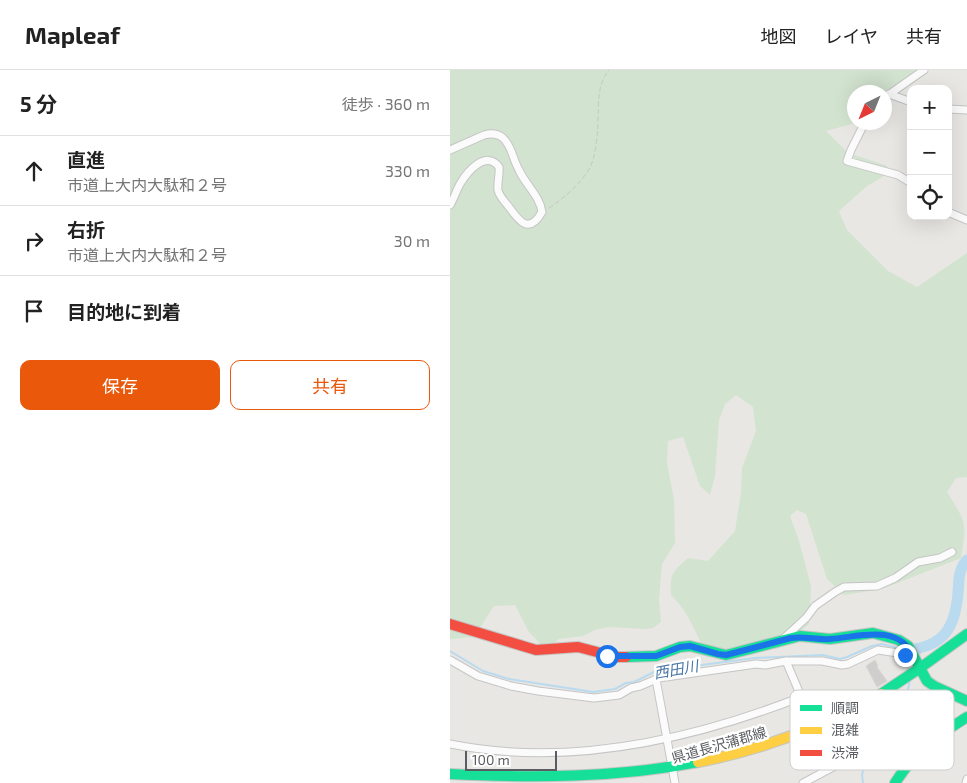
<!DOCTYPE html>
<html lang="ja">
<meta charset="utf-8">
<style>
body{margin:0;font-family:"Exo 2","Noto Sans JP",sans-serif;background:#f2f2f2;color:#222}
.controls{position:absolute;right:15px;top:15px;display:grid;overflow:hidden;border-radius:10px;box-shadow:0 5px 20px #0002}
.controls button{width:45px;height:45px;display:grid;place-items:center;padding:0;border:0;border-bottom:1px solid #e0e0e0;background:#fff;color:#222;font:25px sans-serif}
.compass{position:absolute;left:397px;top:15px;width:45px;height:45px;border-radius:50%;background:#fff;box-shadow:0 5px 20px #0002;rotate:223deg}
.scale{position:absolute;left:15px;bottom:12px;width:92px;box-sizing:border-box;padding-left:5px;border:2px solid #595c60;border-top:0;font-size:14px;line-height:18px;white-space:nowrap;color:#595c60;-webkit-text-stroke:4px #fff;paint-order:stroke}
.stop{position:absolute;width:15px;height:15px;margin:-11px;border:4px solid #1a73e8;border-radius:50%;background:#fff}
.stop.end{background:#1a73e8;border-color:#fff;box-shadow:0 1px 5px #0008}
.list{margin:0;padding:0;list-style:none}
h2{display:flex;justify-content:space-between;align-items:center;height:65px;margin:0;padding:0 20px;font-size:21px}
h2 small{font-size:16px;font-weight:400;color:#767676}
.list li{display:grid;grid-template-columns:32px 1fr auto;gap:15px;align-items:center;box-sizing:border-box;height:70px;padding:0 20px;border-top:1px solid #e0e0e0}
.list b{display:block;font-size:19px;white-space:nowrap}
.list p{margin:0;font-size:16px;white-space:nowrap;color:#767676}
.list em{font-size:16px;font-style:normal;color:#767676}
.actions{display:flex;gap:10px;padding:15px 20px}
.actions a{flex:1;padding:11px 0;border:1px solid #ea580c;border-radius:10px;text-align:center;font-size:18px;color:#ea580c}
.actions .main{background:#ea580c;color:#fff}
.icon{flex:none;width:28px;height:28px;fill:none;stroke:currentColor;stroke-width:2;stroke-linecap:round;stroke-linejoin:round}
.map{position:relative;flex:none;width:517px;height:713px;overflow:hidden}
header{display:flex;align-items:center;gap:30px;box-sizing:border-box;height:70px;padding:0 25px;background:#fff;border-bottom:1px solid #e0e0e0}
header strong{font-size:24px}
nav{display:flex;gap:28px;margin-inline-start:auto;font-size:18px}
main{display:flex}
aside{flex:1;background:#fff}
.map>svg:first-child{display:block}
</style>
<header>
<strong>Mapleaf</strong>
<nav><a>地図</a><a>レイヤ</a><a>共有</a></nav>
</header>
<main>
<aside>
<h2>5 分<small>徒歩 · 360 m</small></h2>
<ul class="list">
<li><svg class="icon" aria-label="ahead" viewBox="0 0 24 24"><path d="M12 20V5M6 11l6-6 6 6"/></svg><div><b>直進</b><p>市道上大内大駄和２号</p></div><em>330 m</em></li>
<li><svg class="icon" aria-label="right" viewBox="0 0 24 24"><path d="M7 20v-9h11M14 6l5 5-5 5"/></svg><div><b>右折</b><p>市道上大内大駄和２号</p></div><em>30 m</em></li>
<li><svg class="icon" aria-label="arrive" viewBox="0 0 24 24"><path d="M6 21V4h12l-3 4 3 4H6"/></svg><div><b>目的地に到着</b></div></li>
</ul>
<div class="actions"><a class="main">保存</a><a>共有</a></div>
</aside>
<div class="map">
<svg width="517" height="713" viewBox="0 0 517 713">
<rect width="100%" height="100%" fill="#e8e7e3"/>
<path fill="#d2e3cf" d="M0 0H470L435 27 434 22H404V52L402 54 376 61 398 83 435 95 443 101 417 116 389 141 397 160 438 201 467 217 517 183V407L506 408 497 422C516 453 517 451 511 488L432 519 394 525 377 509 356 444 347 440 340 446 349 471 361 516 359 554 330 578 257 587C247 565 239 542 221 525 220 504 222 502 238 488L258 491 285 461 291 423 292 398 306 361 303 337 286 325 275 334 269 350 265 406 260 425 250 416 233 367 218 371 217 393 224 430 225 473 212 494 209 529 211 552 203 558 194 559 159 557 145 560 133 566 109 569 96 580 79 562 65 535 44 536 24 567 0 569Z"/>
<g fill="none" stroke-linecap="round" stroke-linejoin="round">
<path stroke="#badaef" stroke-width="2" d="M0 581 33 601 59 609 143 622 165 619 176 613 184 612 206 601 305 588 373 585 390 589 397 587 422 576 432 574 455 580
M458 587V600
M416 690C424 677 457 677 459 654 459 646 453 640 453 632 454 624 461 618 459 610
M413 713 412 705 415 695"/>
<path stroke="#badaef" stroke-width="11" d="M458 580C494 576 505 558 508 523 509 510 508 500 517 490"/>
</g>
<path fill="#cfcecc" stroke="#d7d6d2" d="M425 590 428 596 427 597 437 611 427 617 416 596Z"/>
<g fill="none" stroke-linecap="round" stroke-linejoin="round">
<defs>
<path id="street" d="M439 24 461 32
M434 28 474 0
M498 39 517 40
M415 52 401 80 397 91 448 105 461 113
M0 80 34 65C41 63 47 63 53 68 62 76 63 90 69 100 75 114 90 126 92 142 79 165 69 151 59 137 55 132 49 126 48 120 47 113 50 104 49 97 36 79 17 102 10 114 6 121 4 129 0 135
M498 142 517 150
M333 569 356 548 365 536 385 522 394 517 427 516 445 508 468 492 490 488 502 482
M0 590 28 606 61 616 88 621 144 628 169 625 181 618 190 616 209 608 306 594 315 595 336 591H372L392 595 398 594 428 580 461 585
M336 591 364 657
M206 609 225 713
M0 674C118 698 241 670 351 627
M353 713 387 695 419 692 445 680 465 678 470 679
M516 713 517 709"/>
<path id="fast" d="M176 587 206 586 230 577 240 576 276 585 350 566 380 569 423 563 449 570 458 576 477 611 484 616 517 631
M431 624 470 598 517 564
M0 704C83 708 166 708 248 692
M445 713C463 684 488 665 517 647"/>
<path id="slow" d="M248 692C312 680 374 656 431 624"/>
<path id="jam" d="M0 554 86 580 128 577 166 587H176"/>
</defs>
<use href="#street" stroke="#c5c5c5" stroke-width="9"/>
<use href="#fast" stroke="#c5c5c4" stroke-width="12"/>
<use href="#slow" stroke="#c5c5c4" stroke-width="12"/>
<use href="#jam" stroke="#c5c5c4" stroke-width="12"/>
<path stroke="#c5c9c6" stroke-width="1" stroke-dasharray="5 2.5" stroke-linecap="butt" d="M99 138C114 128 128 116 138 101 146 90 148 61 148 48 149 30 147 15 159 0"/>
<use href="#street" stroke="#fcfbfb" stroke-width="7"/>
<use href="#fast" stroke="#16e098" stroke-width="10"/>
<use href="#slow" stroke="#ffcf43" stroke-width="10"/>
<use href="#jam" stroke="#f24e42" stroke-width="10"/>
</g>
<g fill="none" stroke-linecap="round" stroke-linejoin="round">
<path stroke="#1a73e8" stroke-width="6" d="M157 586H206L230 577 240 576 268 584 276 585 341 568C354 566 367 570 380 569 409 567 447 553 464 586L455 585"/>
</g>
<g text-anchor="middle" stroke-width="5" stroke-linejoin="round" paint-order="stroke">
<g font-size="14" fill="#595c60" stroke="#fff">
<text transform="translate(269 675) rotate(-16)" y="5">県道長沢蒲郡線</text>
</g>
<g font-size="15" font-style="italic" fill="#4776a4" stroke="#fff">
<text transform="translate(226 600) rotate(-10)" y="5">西田川</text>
</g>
</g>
<rect x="340" y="620" width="164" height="80" rx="8" fill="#fff" stroke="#cdcecf" stroke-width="1"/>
<rect x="350" y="635" width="22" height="6" fill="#16e098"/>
<rect x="350" y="657" width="22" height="7" fill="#ffcf43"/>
<rect x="350" y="680" width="22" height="6" fill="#f24e42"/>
<g font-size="14" fill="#595c60">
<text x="381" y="643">順調</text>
<text x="381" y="665">混雑</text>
<text x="381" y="688">渋滞</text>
</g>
</svg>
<div class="controls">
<button>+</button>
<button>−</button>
<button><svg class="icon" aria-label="locate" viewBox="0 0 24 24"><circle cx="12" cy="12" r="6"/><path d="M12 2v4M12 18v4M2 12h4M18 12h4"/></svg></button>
</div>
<svg class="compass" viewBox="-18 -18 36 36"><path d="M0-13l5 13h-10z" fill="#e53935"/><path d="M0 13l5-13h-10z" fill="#767676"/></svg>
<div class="scale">100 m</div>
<div class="stop" style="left:157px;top:586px"></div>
<div class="stop end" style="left:455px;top:585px"></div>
</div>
</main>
